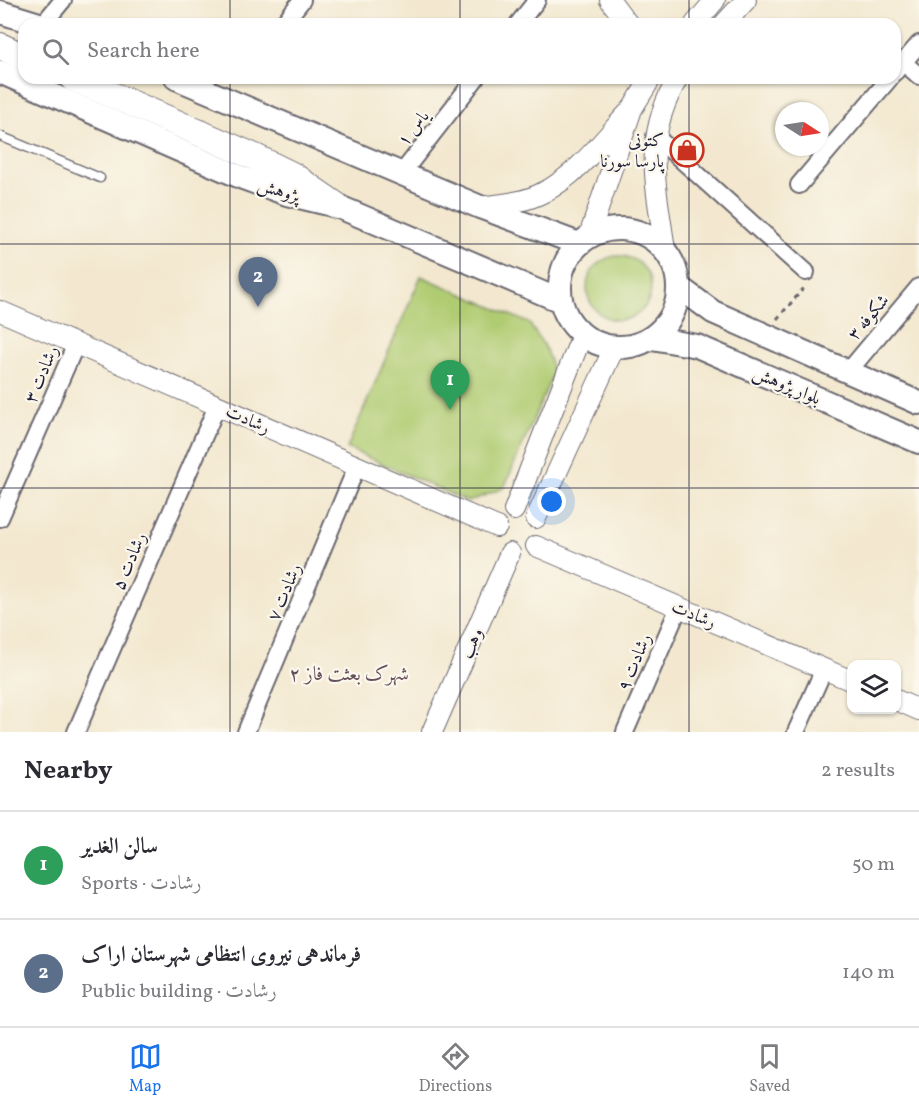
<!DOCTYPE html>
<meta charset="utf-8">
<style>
body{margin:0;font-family:Vollkorn,Amiri,serif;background:#f7f7f7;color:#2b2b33}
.controls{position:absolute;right:18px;bottom:18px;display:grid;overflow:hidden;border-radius:12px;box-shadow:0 2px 4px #0004}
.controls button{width:54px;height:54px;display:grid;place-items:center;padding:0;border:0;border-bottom:2px solid #e1e1e2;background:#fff;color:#2b2b33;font:30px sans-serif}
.compass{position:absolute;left:775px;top:102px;width:54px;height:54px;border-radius:50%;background:#fff;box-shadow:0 2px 4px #0004;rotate:102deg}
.you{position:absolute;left:552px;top:502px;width:21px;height:21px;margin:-15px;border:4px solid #fff;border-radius:50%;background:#1a73e8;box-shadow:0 0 0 9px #1a73e833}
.badge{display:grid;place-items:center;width:39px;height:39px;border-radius:50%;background:#1a73e8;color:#fff;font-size:20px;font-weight:700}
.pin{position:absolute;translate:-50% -50px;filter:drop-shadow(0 2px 3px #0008)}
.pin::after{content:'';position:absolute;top:32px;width:21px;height:18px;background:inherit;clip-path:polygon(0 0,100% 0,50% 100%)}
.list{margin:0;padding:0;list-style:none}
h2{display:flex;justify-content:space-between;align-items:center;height:78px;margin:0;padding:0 24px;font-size:26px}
h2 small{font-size:20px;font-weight:400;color:#7c7c81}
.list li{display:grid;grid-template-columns:39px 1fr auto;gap:18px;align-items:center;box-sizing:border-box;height:108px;padding:0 24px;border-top:2px solid #e1e1e2}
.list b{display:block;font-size:22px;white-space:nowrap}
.list p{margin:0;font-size:20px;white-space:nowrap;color:#7c7c81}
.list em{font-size:20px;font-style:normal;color:#7c7c81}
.icon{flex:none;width:33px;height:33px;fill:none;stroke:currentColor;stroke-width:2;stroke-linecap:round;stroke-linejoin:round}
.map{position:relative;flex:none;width:919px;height:732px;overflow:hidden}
.search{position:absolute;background:#fff;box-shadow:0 2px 4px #0004;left:18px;right:18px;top:18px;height:66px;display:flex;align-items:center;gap:15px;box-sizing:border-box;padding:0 21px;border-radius:18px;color:#7c7c81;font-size:22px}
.sheet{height:294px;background:#fff}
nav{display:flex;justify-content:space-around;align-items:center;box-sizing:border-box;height:84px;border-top:2px solid #e1e1e2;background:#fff;font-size:16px;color:#7c7c81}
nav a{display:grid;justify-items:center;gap:3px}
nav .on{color:#1a73e8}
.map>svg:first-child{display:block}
</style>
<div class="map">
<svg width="919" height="732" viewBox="0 0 919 732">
<rect width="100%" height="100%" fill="#fbf7ec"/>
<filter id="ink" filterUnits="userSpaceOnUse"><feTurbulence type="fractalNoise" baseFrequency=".0167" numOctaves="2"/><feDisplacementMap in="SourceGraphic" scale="12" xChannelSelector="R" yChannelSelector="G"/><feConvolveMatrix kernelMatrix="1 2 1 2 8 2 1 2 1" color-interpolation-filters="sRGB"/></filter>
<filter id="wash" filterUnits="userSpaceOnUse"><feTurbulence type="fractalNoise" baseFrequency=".008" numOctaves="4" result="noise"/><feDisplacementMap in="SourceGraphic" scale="24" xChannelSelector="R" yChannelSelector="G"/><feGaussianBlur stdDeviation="1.35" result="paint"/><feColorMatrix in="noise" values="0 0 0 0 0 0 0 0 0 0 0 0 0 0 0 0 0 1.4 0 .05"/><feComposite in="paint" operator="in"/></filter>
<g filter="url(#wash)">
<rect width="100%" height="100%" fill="#f3e8cf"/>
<path fill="#b0cc72" stroke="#697756" stroke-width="1.5" d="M587 288a32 32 0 1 1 64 0a32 32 0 1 1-64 0Z
M421 276 529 323 545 347 554 372 504 488 468 502 347 448Z"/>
</g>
<g filter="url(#ink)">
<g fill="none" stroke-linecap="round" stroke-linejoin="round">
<defs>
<path id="service" d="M0 136 100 178"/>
<path id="minor" d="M43 24 63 0
M283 24 302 0
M518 24 537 0
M903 62 919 76
M895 72 919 44
M655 136 806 272
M402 173 476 78
M799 185 890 78
M847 373 919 287
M0 518 76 344
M76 732 217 406
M246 732 357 466
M625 732 679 607
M796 732 824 669"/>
<path id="tertiary" d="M610 0 628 24
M695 24 715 0
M724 24 746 0
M480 207C501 204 524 203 544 192 578 175 606 136 632 109
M589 236 632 109 651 78
M665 250C656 184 642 139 678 78
M0 311 497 527
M514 510 582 335
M536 518 614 348
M536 546 852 681
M896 700 919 710
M432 732 510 553"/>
<path id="secondary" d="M0 12 39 24
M0 72 243 178 287 194 337 206 561 301
M176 78 480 207 579 244
M560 288a59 59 0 1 1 118 0a59 59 0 1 1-118 0Z
M679 287 713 312 919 403
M652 338 697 346 919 442"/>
<path id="primary" d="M0 46 24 57
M73 78 255 157 292 175 337 206"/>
</defs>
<use href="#service" stroke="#6b676f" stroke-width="11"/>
<use href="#minor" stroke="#6b676f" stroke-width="20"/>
<use href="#tertiary" stroke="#6b676f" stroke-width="22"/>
<use href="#secondary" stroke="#6b676f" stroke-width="26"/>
<use href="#primary" stroke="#6b676f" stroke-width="28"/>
<path stroke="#6b676f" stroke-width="3" stroke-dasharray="4.5 4.5" stroke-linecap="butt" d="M777 319 804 288"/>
<use href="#service" stroke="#fff" stroke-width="8"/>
<use href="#minor" stroke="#fff" stroke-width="16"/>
<use href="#tertiary" stroke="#fff" stroke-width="20"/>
<use href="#secondary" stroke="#fff" stroke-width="22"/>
<use href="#primary" stroke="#fff" stroke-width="26"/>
</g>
</g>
<path fill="none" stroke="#22223b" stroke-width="1.5" stroke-opacity="0.55" d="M230 0V24M460 0V24M689 0V24M230 78V732M460 78V732M689 78V732M0 244H919M0 488H919"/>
<defs>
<symbol id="shop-ring" viewBox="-11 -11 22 22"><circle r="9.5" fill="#fbf7ec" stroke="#c8321e" stroke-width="1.5"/><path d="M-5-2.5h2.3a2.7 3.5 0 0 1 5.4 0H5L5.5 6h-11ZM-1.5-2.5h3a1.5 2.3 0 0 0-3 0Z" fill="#c8321e"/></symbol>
</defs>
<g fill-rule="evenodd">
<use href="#shop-ring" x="668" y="131" width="38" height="38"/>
</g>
<g text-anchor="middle" stroke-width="4.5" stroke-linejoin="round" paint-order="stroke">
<g font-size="18" fill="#22223b" stroke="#fbf7ec">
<text transform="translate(413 128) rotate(-52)" y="6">یاس ۱</text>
<text transform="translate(279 190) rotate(18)" y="6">پژوهش</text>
<text transform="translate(868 317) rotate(-50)" y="6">شکوفه ۳</text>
<text transform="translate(41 374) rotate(-67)" y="6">رشادت ۳</text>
<text transform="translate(787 385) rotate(23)" y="6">بلوار پژوهش</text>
<text transform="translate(248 419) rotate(24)" y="6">رشادت</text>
<text transform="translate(129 561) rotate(-67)" y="6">رشادت ۵</text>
<text transform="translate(284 592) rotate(-67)" y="6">رشادت ۷</text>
<text transform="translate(694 614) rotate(23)" y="6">رشادت</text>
<text transform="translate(471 643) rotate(-66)" y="6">وهب</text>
<text transform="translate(634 662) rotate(-67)" y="6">رشادت ۹</text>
</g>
<g font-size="18" fill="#22223b" stroke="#fbf7ec" text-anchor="end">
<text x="664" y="146">کتونی<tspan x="664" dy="21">پارسا سورنا</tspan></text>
</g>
<g font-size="20" fill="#65505b" stroke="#fbf7ec">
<text x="349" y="680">شهرک بعثت فاز ۲</text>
</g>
</g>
</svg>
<div class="controls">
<button><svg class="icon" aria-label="layers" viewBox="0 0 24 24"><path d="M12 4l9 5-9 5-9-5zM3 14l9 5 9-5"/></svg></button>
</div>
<svg class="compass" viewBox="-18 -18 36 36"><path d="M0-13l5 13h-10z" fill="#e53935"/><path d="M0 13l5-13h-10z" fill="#7c7c81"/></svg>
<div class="you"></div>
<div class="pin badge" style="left:450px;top:410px;background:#2e9e5b">1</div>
<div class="pin badge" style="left:258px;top:307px;background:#5c6f8a">2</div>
<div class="search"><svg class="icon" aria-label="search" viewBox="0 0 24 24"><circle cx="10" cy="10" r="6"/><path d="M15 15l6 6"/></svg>Search here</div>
</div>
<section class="sheet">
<h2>Nearby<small>2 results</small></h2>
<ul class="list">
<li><span class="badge" style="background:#2e9e5b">1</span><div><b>سالن الغدیر</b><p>Sports · رشادت</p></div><em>50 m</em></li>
<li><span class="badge" style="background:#5c6f8a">2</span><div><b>فرماندهی نیروی انتظامی شهرستان اراک</b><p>Public building · رشادت</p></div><em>140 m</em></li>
</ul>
</section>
<nav>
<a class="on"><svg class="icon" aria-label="map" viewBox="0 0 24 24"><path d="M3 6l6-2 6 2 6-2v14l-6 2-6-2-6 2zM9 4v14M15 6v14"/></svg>Map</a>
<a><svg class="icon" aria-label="directions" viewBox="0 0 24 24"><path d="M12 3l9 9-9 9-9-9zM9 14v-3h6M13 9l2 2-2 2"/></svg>Directions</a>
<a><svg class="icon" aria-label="saved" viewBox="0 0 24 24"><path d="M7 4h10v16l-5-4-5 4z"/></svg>Saved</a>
</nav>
